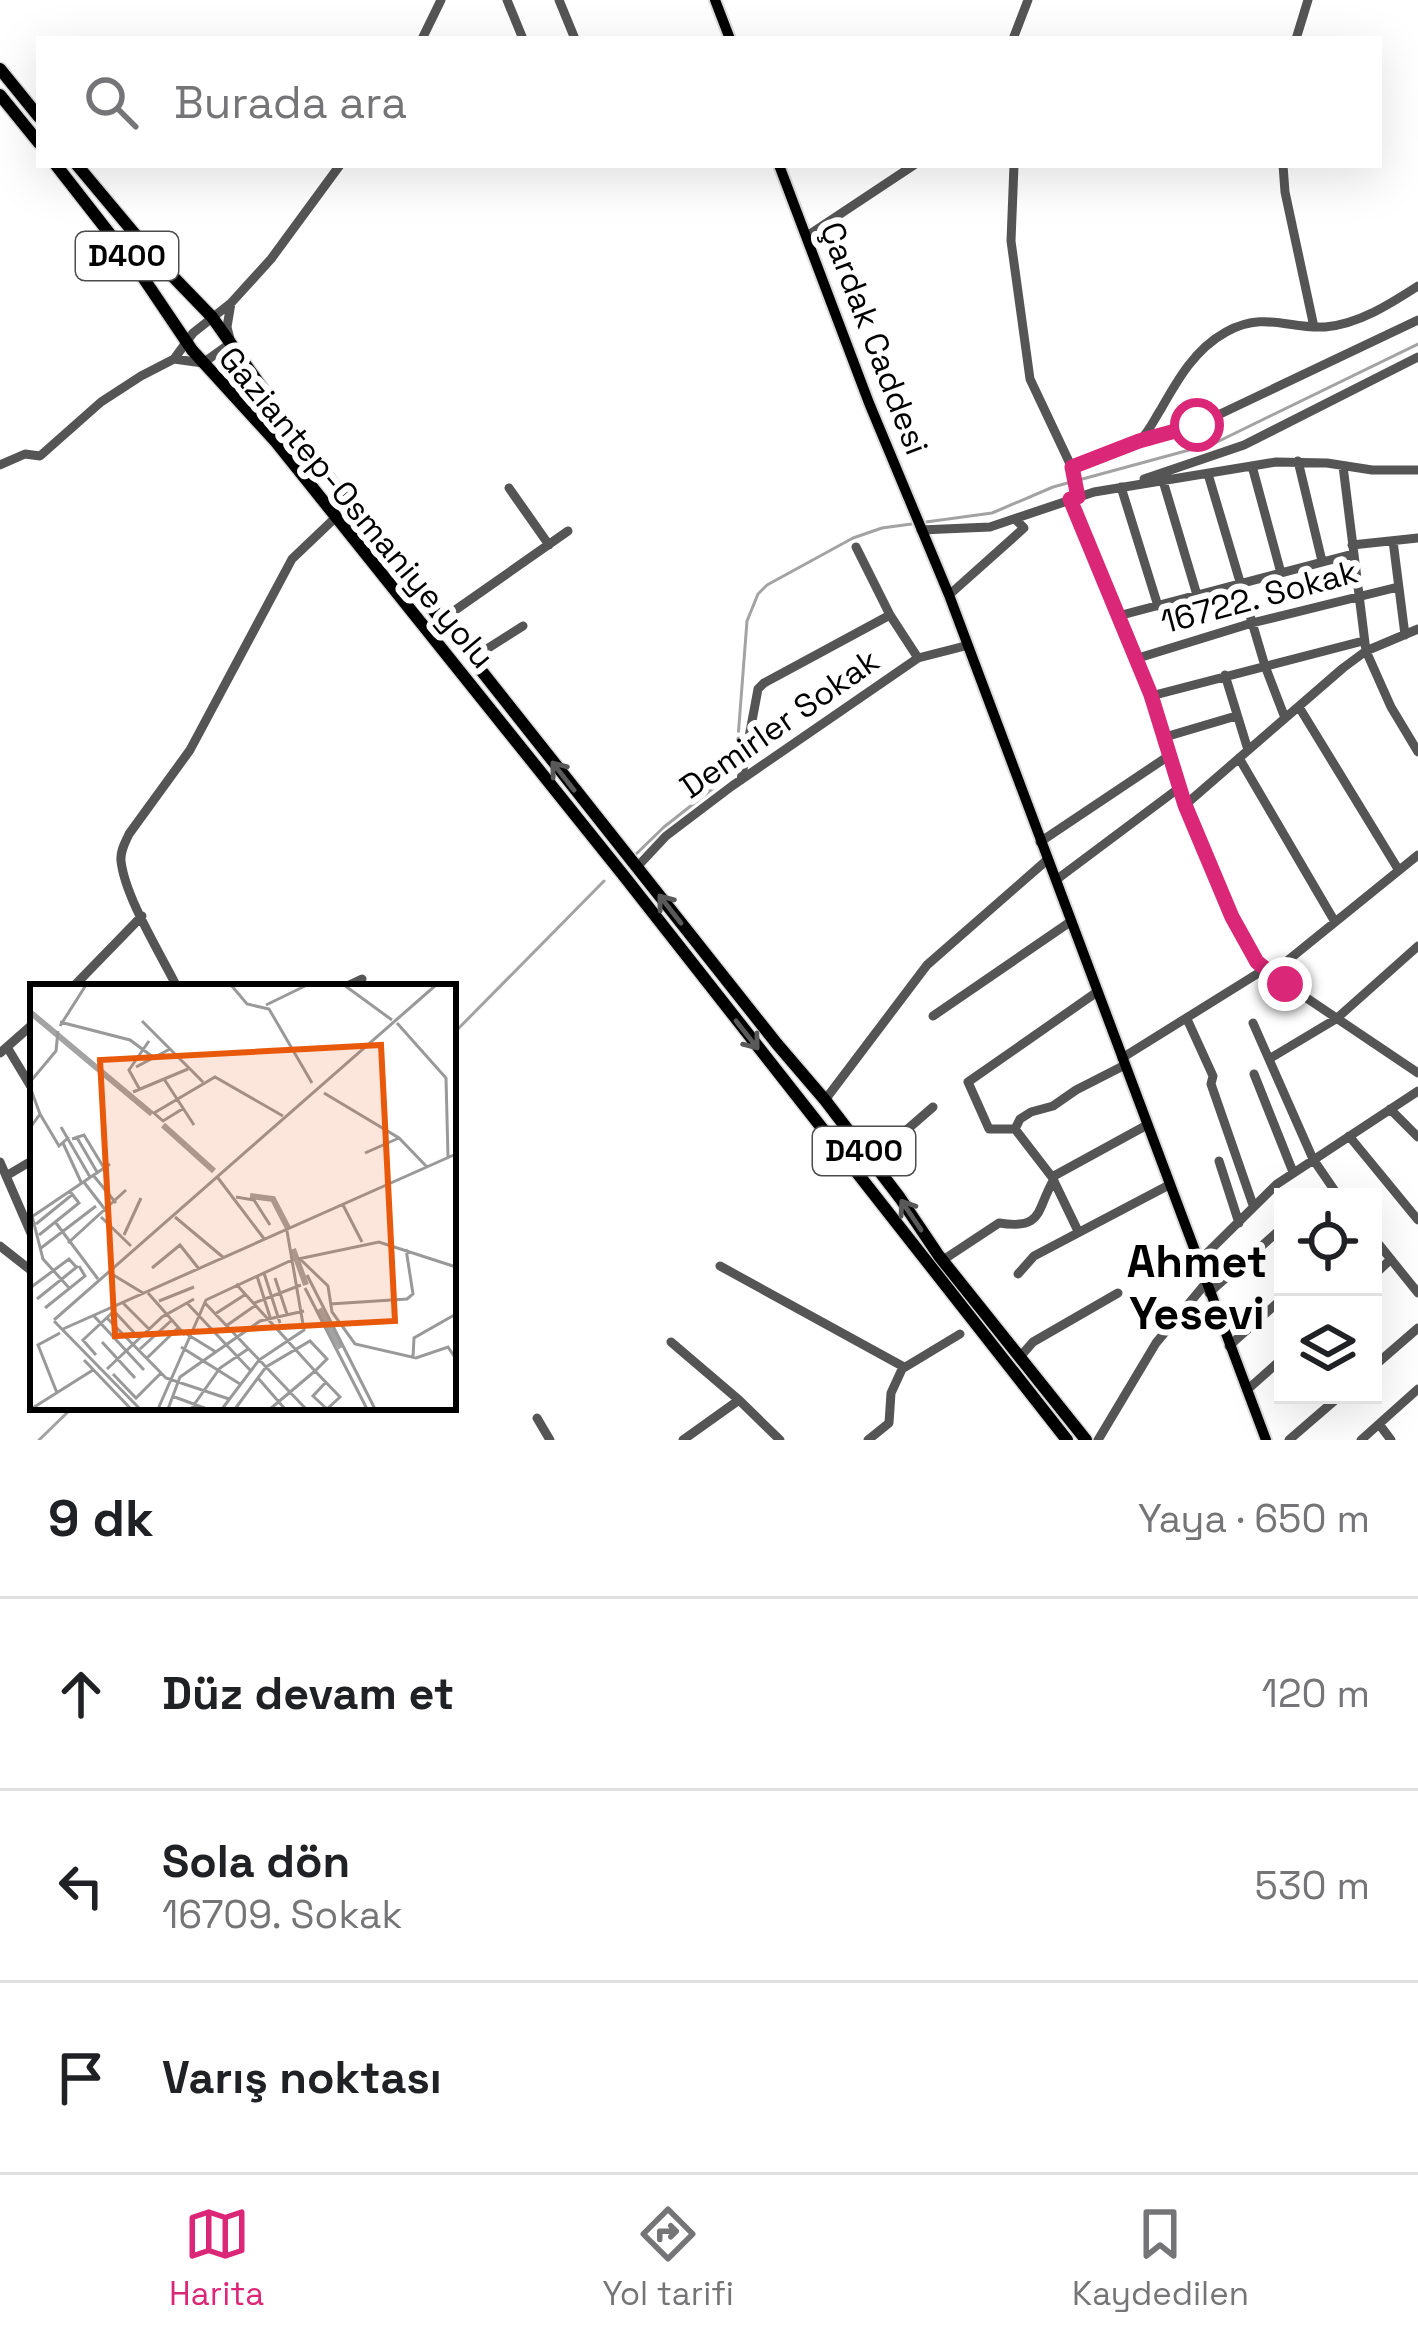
<!DOCTYPE html>
<html lang="tr">
<meta charset="utf-8">
<style>
body{margin:0;font-family:"Space Grotesk",sans-serif;background:#f2f2f2;color:#202124}
.controls{position:absolute;right:36px;bottom:36px;display:grid;overflow:hidden;border-radius:0px;box-shadow:0 12px 48px #0002}
.controls button{width:108px;height:108px;display:grid;place-items:center;padding:0;border:0;border-bottom:3px solid #e0e0e0;background:#fff;color:#202124;font:60px sans-serif}
.stop{position:absolute;width:36px;height:36px;margin:-27px;border:9px solid #db2777;border-radius:50%;background:#fff}
.stop.end{background:#db2777;border-color:#fff;box-shadow:0 3px 12px #0008}
.list{margin:0;padding:0;list-style:none}
h2{display:flex;justify-content:space-between;align-items:center;height:156px;margin:0;padding:0 48px;font-size:51px}
h2 small{font-size:39px;font-weight:400;color:#757577}
.list li{display:grid;grid-template-columns:78px 1fr auto;gap:36px;align-items:center;box-sizing:border-box;height:192px;padding:0 48px;border-top:3px solid #e0e0e0}
.list b{display:block;font-size:45px;white-space:nowrap}
.list p{margin:0;font-size:39px;white-space:nowrap;color:#757577}
.list em{font-size:39px;font-style:normal;color:#757577}
.icon{flex:none;width:66px;height:66px;fill:none;stroke:currentColor;stroke-width:2;stroke-linecap:round;stroke-linejoin:round}
.map{position:relative;flex:none;width:1418px;height:1440px;overflow:hidden}
.search{position:absolute;background:#fff;box-shadow:0 12px 48px #0002;left:36px;right:36px;top:36px;height:132px;display:flex;align-items:center;gap:30px;box-sizing:border-box;padding:0 42px;border-radius:0px;color:#757577;font-size:45px}
.sheet{height:732px;background:#fff}
nav{display:flex;justify-content:space-around;align-items:center;box-sizing:border-box;height:168px;border-top:3px solid #e0e0e0;background:#fff;font-size:33px;color:#757577}
nav a{display:grid;justify-items:center;gap:6px}
nav .on{color:#db2777}
.map>svg:first-child{display:block}
</style>
<div class="map">
<svg width="1418" height="1440" viewBox="0 0 1418 1440">
<rect width="100%" height="100%" fill="#fff"/>
<g fill="none" stroke-linecap="round" stroke-linejoin="round">
<path stroke="#a3a3a3" stroke-width="3" d="M634 856 664 827 726 778 733 767 737 751 747 621 758 594 767 585 853 538 882 528 992 513 1053 487 1215 443 1418 344
M453 1034 604 881
M39 1440 73 1407"/>
<defs>
<path id="major" d="M715 0 730 39
M779 165 869 403 949 595 1266 1440"/>
<path id="highway" d="M0 69 39 117
M0 95 39 143
M56 165 138 270 192 350 276 442 624 876 1067 1440
M77 165 155 258 212 317 301 443 777 1044 825 1100 900 1198 939 1256 1086 1440"/>
</defs>
<use href="#major" stroke="#dbdbdb" stroke-width="14"/>
<use href="#highway" stroke="#dbdbdb" stroke-width="15"/>
<path stroke="#555" stroke-width="9" d="M507 0 523 39
M559 0 575 39
M422 39 441 0
M1013 39 1028 0
M1296 39 1308 0
M1014 165 1011 241 1030 379 1072 468 1077 497
M1283 165 1285 192 1314 327
M807 236 914 165
M231 303 227 327 231 343 203 363 174 359 193 333Z
M231 303 271 259 340 165
M1139 441 1197 425 1418 320
M1298 461 1322 561
M0 465 25 454 40 456 101 402 141 376 174 359
M1252 466 1281 573
M1343 466 1366 651 1391 707 1418 752
M1072 468C1090 459 1127 452 1140 440 1149 432 1155 418 1161 409 1178 379 1195 349 1226 332 1264 311 1288 329 1325 327 1359 324 1390 304 1418 286
M1208 474 1265 666 1285 718
M1144 479 1244 445 1418 357
M1163 481 1197 595
M1123 487H1121L1158 606
M509 488 549 545
M1070 499 1151 696 1185 805 1232 917 1257 962 1271 974 1418 1073
M921 530 990 527 1094 492 1276 462 1327 463 1372 470H1418
M1393 541 1405 635
M1352 545 1418 538
M856 547 890 615 918 658
M949 595 1024 528 1016 520
M1118 616 1353 554
M441 620 568 531
M471 659 523 626
M1135 659 1252 623 1398 587
M1225 675 1248 750
M1151 696 1363 641
M1299 707 1398 869
M1165 737 1236 716
M1239 758 1335 922
M741 780 758 689 764 683 890 615
M1185 805 1343 668 1366 651 1418 629
M1040 842 1170 755
M637 867 666 836 732 786 918 658 965 646
M1056 880 1179 788
M1271 974 1418 855
M73 987 142 916
M177 987C160 953 125 897 121 861 120 851 125 843 129 834L190 750 292 559 335 518
M345 987 362 979
M933 1016 1070 922
M1187 1019 1213 1076 1211 1084 1253 1205
M1253 1023 1313 1159 1339 1197
M7 1047 33 1090
M0 1053 33 1024
M1122 1058 1265 969
M1269 1059 1336 1019 1418 946
M1254 1074 1293 1172
M825 1100 927 965 1047 860
M1390 1109 1418 1137
M1015 1129 1020 1119 1031 1112 1053 1106 1076 1090 1125 1065
M1349 1136 1418 1220
M871 1161 933 1107
M1219 1161 1239 1223
M0 1162 33 1238
M6 1176 33 1160
M1052 1177 1147 1125
M1078 1231 1052 1177 1015 1129H989L968 1082 1097 992
M1373 1237 1418 1293
M0 1246 33 1272
M943 1260 999 1223C1043 1230 1036 1211 1053 1181
M1199 1261 1277 1184 1418 1091
M720 1266 904 1367
M1018 1274 1034 1256 1169 1185
M1373 1276 1391 1259
M1209 1293 1283 1227
M671 1342 739 1400 780 1440
M1229 1346 1283 1298
M1019 1358 1033 1342 1118 1293
M1373 1367 1418 1328
M1247 1390 1283 1358
M537 1418 550 1440
M1379 1424 1391 1440
M683 1440 739 1400
M868 1440 889 1423 891 1393 902 1369 960 1334
M1098 1440 1156 1343 1206 1283
M1289 1440 1341 1395
M1361 1440 1418 1389"/>
<use href="#major" stroke="#000" stroke-width="10"/>
<use href="#highway" stroke="#000" stroke-width="12"/>
</g>
<defs><path id="oneway-shaft" d="M-6 0H5M1.5-3L5.5 0L1.5 3" fill="none" stroke-width="1.6" stroke-linecap="round" stroke-linejoin="round" transform="scale(3)"/></defs>
<g stroke="#595959">
<use href="#oneway-shaft" transform="translate(563 776) rotate(-128)"/>
<use href="#oneway-shaft" transform="translate(670 909) rotate(-128)"/>
<use href="#oneway-shaft" transform="translate(747 1035) rotate(52)"/>
<use href="#oneway-shaft" transform="translate(911 1215) rotate(-124)"/>
</g>
<g fill="none" stroke-linecap="round" stroke-linejoin="round">
<path stroke="#db2777" stroke-width="15" d="M1197 425 1139 441 1072 467 1078 497 1070 499 1151 695 1185 805 1232 917 1257 962 1285 984"/>
</g>
<g text-anchor="middle" stroke-width="12" stroke-linejoin="round" paint-order="stroke">
<g fill="#fff" stroke="#4c4c4c" stroke-width="3">
<rect x="76" y="232" width="102" height="48" rx="9"/>
<rect x="813" y="1127" width="102" height="48" rx="9"/>
</g>
<g font-size="30" font-weight="bold" fill="#000">
<text x="127" y="266">D400</text>
<text x="864" y="1161">D400</text>
</g>
<g font-size="33" fill="#000" stroke="#fff">
<text transform="translate(875 338) rotate(69)" y="12">Çardak Caddesi</text>
<text transform="translate(357 507) rotate(50)" y="12">Gaziantep-Osmaniye yolu</text>
<text transform="translate(1259 596) rotate(-15)" y="12">16722. Sokak</text>
<text transform="translate(779 723) rotate(-35)" y="12">Demirler Sokak</text>
</g>
<g font-size="45" font-weight="bold" fill="#000" stroke="#fff">
<text x="1197" y="1277">Ahmet<tspan x="1197" dy="52">Yesevi</tspan></text>
</g>
</g>
<g transform="translate(30 984)">
<rect width="426" height="426" fill="#fff"/>
<path fill="none" stroke="#a3a3a3" stroke-width="6" d="M0 28 122 130M133 141 184 187M220 212 243 215 258 244M263 265 276 301M289 325 311 364"/>
<path fill="none" stroke="#999" stroke-width="3" d="M201 1 217 20 239 25 282 99M314 1 362 36M236 21 277 1M112 37 173 98M30 38 100 56 123 73M367 39 416 94 418 173M30 42 56 1M106 83 140 65M134 95 164 141M0 98 26 67 28 47M0 103 10 130 0 144M110 106 99 86 119 57M103 108 158 85M294 109 369 154 397 183M154 124 133 137 124 129 185 93 253 132M10 130 29 162 39 153M31 143 60 193M46 152 67 188M42 155 54 151 74 184M33 159 51 198M335 169 369 154M63 191 86 219M188 194 235 256M53 197 77 228M206 213 224 216 240 241M313 221 332 258M0 224 13 275 40 305M3 232 80 180M71 233 101 262M145 233 194 274M26 239 68 295M6 240 43 210M9 251 49 219 39 206M94 251 111 214M38 259 96 206M11 264 66 222M268 275 349 258 426 283M270 275 298 302 302 328 325 360 386 374 418 363 426 375M122 284 150 261 169 285M80 289 113 309M234 289 250 339M277 291 345 425M227 292 240 333M245 294 257 330M206 300 285 387 240 425M0 304 39 275 47 284M275 304 337 425M118 309 155 351M7 315 48 282M129 317 164 303M92 318 119 345M174 318 276 425M157 319 220 386M224 319 271 301M300 320 377 315 383 310 376 265M15 324 55 292 49 282M83 326 109 354M185 330 216 310M63 331 114 386M77 334 136 394 199 415M24 336 406 1M24 337 110 425M196 342 226 321M33 345 426 170M155 349 186 368M72 358 105 394M151 363 210 400M110 365 143 335M66 371 53 356 84 327M383 373 384 354 426 330M117 374 149 343M54 376 101 425M77 385 132 333 164 315M83 390 106 414 131 389M228 394 255 425M296 398 283 412 297 425M27 409 8 361 30 349M142 412 177 425M1 425 63 386M128 425 176 316 264 275M138 425 150 393 230 337 274 327M161 425 190 384 218 365M192 425 229 376 274 346 257 247M205 425 236 383 280 357 297 375 285 387 310 413 297 425"/>
<path fill="#e8590c" fill-opacity="0.15" stroke="#e8590c" stroke-width="6" d="M351 61 365 337 85 352 70 76Z"/>
<rect width="426" height="426" fill="none" stroke="#000" stroke-width="6"/>
</g>
</svg>
<div class="controls">
<button><svg class="icon" aria-label="locate" viewBox="0 0 24 24"><circle cx="12" cy="12" r="6"/><path d="M12 2v4M12 18v4M2 12h4M18 12h4"/></svg></button>
<button><svg class="icon" aria-label="layers" viewBox="0 0 24 24"><path d="M12 4l9 5-9 5-9-5zM3 14l9 5 9-5"/></svg></button>
</div>
<div class="stop" style="left:1197px;top:425px"></div>
<div class="stop end" style="left:1285px;top:984px"></div>
<div class="search"><svg class="icon" aria-label="search" viewBox="0 0 24 24"><circle cx="10" cy="10" r="6"/><path d="M15 15l6 6"/></svg>Burada ara</div>
</div>
<section class="sheet">
<h2>9 dk<small>Yaya · 650 m</small></h2>
<ul class="list">
<li><svg class="icon" aria-label="ahead" viewBox="0 0 24 24"><path d="M12 20V5M6 11l6-6 6 6"/></svg><div><b>Düz devam et</b></div><em>120 m</em></li>
<li><svg class="icon" aria-label="left" viewBox="0 0 24 24"><path d="M17 20v-9H6M10 6l-5 5 5 5"/></svg><div><b>Sola dön</b><p>16709. Sokak</p></div><em>530 m</em></li>
<li><svg class="icon" aria-label="arrive" viewBox="0 0 24 24"><path d="M6 21V4h12l-3 4 3 4H6"/></svg><div><b>Varış noktası</b></div></li>
</ul>
</section>
<nav>
<a class="on"><svg class="icon" aria-label="map" viewBox="0 0 24 24"><path d="M3 6l6-2 6 2 6-2v14l-6 2-6-2-6 2zM9 4v14M15 6v14"/></svg>Harita</a>
<a><svg class="icon" aria-label="directions" viewBox="0 0 24 24"><path d="M12 3l9 9-9 9-9-9zM9 14v-3h6M13 9l2 2-2 2"/></svg>Yol tarifi</a>
<a><svg class="icon" aria-label="saved" viewBox="0 0 24 24"><path d="M7 4h10v16l-5-4-5 4z"/></svg>Kaydedilen</a>
</nav>
